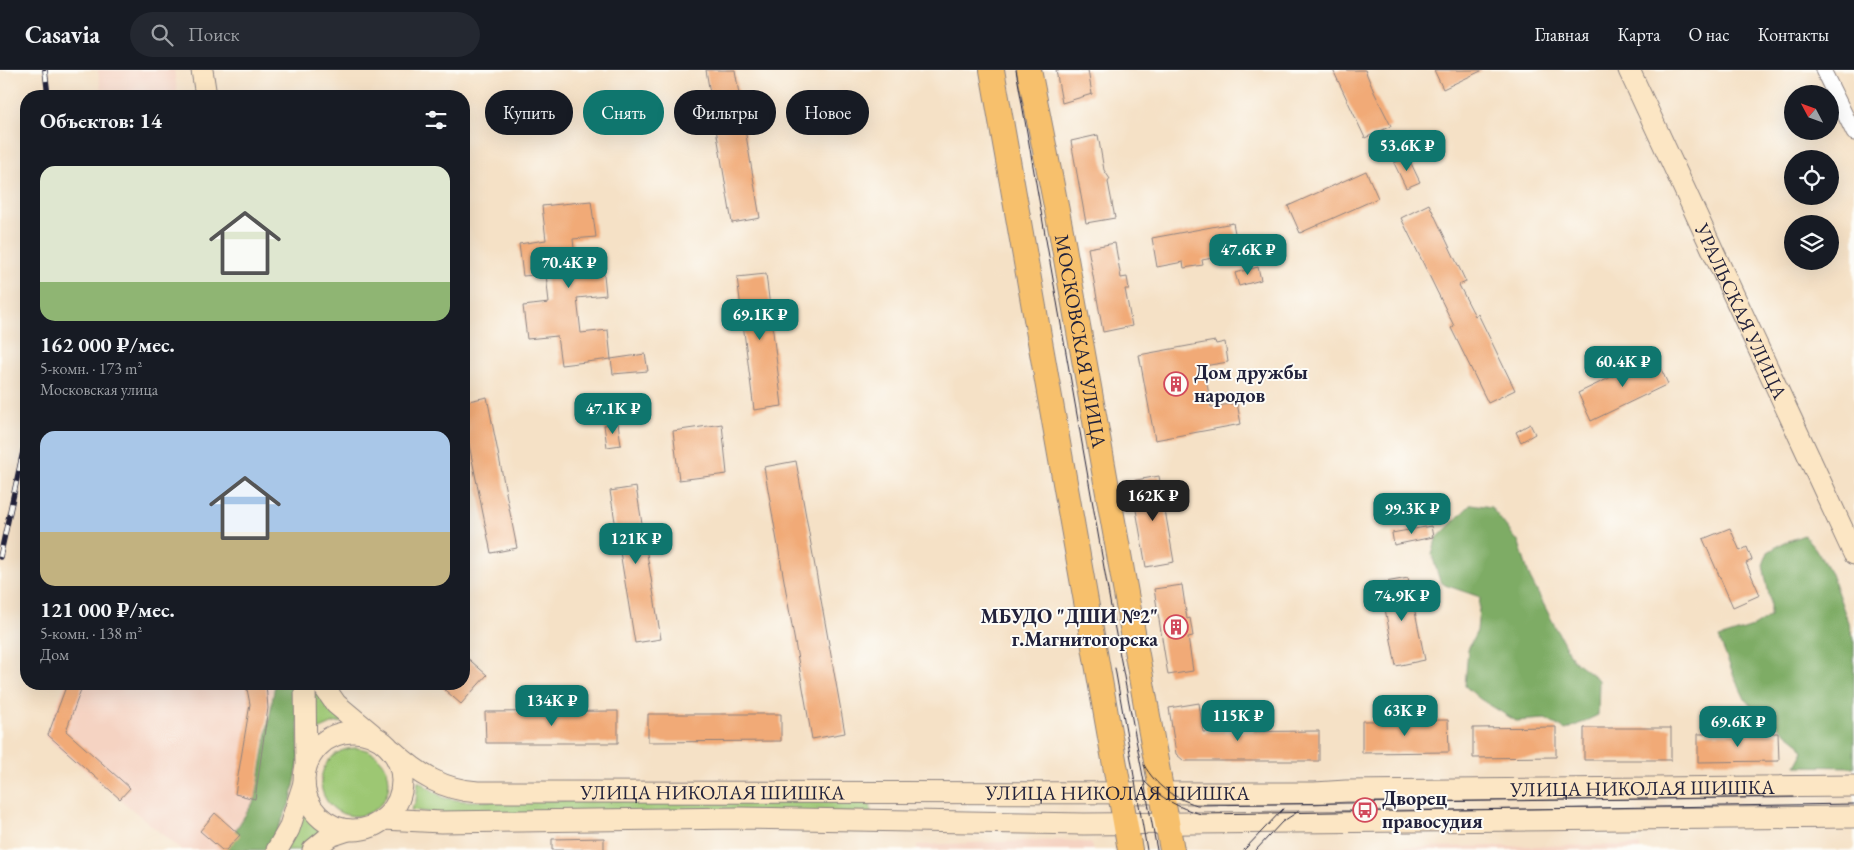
<!DOCTYPE html>
<html lang="ru">
<head>
<meta charset="utf-8">
<style>
  :root { --surface:#171b24; --page:#242831; --text:#f1f3f6; --muted:#9ea1a6; --line:#363941; --accent:#0f766e }
  body { margin:0; font-family:"EB Garamond",serif; background:var(--page); color:var(--text); height:100vh; display:flex; flex-direction:column; font-size:19px; white-space:nowrap }
  * { box-sizing:border-box; margin:0 }
  p { font-size:16px; color:var(--muted) }
  .icon { flex:none; width:28px; height:28px; fill:none; stroke:currentColor; stroke-width:2; stroke-linecap:round; stroke-linejoin:round }
  .map { position:relative; flex:1; overflow:hidden }
  .sheet { position:absolute; left:20px; top:20px; width:450px; height:600px; display:flex; flex-direction:column; background:var(--surface); border-radius:20px; box-shadow:0 5px 20px #0002 }
  .sheet>* { flex:none }
  .hud { position:absolute; left:485px; top:20px; width:475px; height:45px; display:flex; gap:10px }
  .needle { width:32px; rotate:311deg }
  .controls { position:absolute; left:1784px; top:15px; display:grid; gap:10px }
  .controls a { display:grid; place-items:center; width:55px; height:55px; border-radius:50%; background:var(--surface); box-shadow:0 5px 20px #0002; font-size:25px }
  .price { position:absolute; translate:-50% -42px; padding:0 11px; border-radius:10px; background:var(--accent); color:#fff; font-size:16px; line-height:32px; filter:drop-shadow(0 1px 2px #0008) }
  .price::after { content:''; position:absolute; left:50%; top:30px; width:15px; height:11px; margin-left:-8px; background:inherit; clip-path:polygon(0 0,100% 0,50% 100%) }
  .price.active { background:#222; color:#fff }
  ul { padding:0; list-style:none }
  li { display:grid; align-content:center; gap:10px; height:265px; padding:0 20px }
  li span { display:grid; place-items:center; height:155px; border-radius:15px; color:#555 }
  li>.icon { margin-inline-start:auto }
  span .icon { width:90px; height:90px; fill:#fffc; stroke-width:1 }
  li b { font-size:21px }
  h2 { display:flex; justify-content:space-between; align-items:center; height:60px; padding:0 20px; font-size:21px }
  .pill { padding:0 18px; border-radius:22px; background:var(--surface); box-shadow:0 5px 20px #0002; font-size:18px; line-height:45px }
  .pill.active { background:var(--accent); color:#fff }
  header { display:flex; align-items:center; gap:30px; box-sizing:border-box; height:70px; padding:0 25px; background:var(--surface); border-bottom:1px solid var(--line) }
  header strong { font-size:24px }
  nav { display:flex; gap:28px; margin-inline-start:auto; font-size:18px }
  .search { width:350px; height:45px; background:var(--page); display:flex; align-items:center; gap:12px; box-sizing:border-box; padding:0 18px; border-radius:28px; color:var(--muted); font-size:19px }
  .map>svg:first-child { display:block }
</style>
</head>
<body>
<header>
<strong>Casavia</strong>
<div class="search"><svg class="icon" aria-label="search" viewBox="0 0 24 24"><circle cx="10" cy="10" r="6"/><path d="M15 15l6 6"/></svg>Поиск</div>
<nav><a>Главная</a><a>Карта</a><a>О нас</a><a>Контакты</a></nav>
</header>
<div class="map">
<svg width="1854" height="780" viewBox="0 0 1854 780">
  <rect width="100%" height="100%" fill="#fdfcf7"/>
  <filter id="ink" filterUnits="userSpaceOnUse"><feTurbulence type="fractalNoise" baseFrequency=".02" numOctaves="2"/><feDisplacementMap in="SourceGraphic" scale="10" xChannelSelector="R" yChannelSelector="G"/><feConvolveMatrix kernelMatrix="1 2 1 2 8 2 1 2 1" color-interpolation-filters="sRGB"/></filter>
  <filter id="wash" filterUnits="userSpaceOnUse"><feTurbulence type="fractalNoise" baseFrequency=".0096" numOctaves="4" result="noise"/><feDisplacementMap in="SourceGraphic" scale="20" xChannelSelector="R" yChannelSelector="G"/><feGaussianBlur stdDeviation="1.12" result="paint"/><feColorMatrix in="noise" values="0 0 0 0 0 0 0 0 0 0 0 0 0 0 0 0 0 1.4 0 .05"/><feComposite in="paint" operator="in"/></filter>
  <g filter="url(#wash)">
    <rect width="100%" height="100%" fill="#f5e1c6"/>
    <path fill="#f5d3c2" d="M98,0H174L178,26H102Z
      M65,614H273L253,731L240,765L226,780H181L45,667Z
      M1063,770L1090,773L1093,780H917V775Z
      M1640,775V780H1269L1271,778Z"/>
    <path fill="#9dc773" stroke="#607457" d="M314,622L319,624L344,652L334,653L316,661Z
      M321 712a34 34 0 1 1 68 0a34 34 0 1 1-68 0Z
      M418,711L444,728L464,731L870,728L871,743L473,748L411,740L416,731Z
      M305,737L314,749L326,759L306,780H283Z"/>
    <path fill="#7eac65" stroke="#506750" d="M1471,434L1491,437L1519,473L1530,508L1572,589L1599,610L1598,645L1566,660L1545,649L1516,651L1480,629L1465,616L1468,579L1477,561L1480,527L1445,515L1440,511L1432,485L1436,469Z
      M1804,465L1815,478L1831,504L1854,569V697L1796,696L1804,681L1798,672L1746,631L1734,606L1719,568L1753,557L1770,546V530L1763,495L1768,482L1783,473Z
      M275,614H297L299,691L291,731L268,780H223L256,728Z"/>
    <g id="blocks">
      <path fill="#f1aa77" d="M706,0H735L760,148L732,153Z
        M1056,0H1088L1092,24L1062,33Z
        M1333,0H1365L1374,22L1391,56L1365,68Z
        M1434,0H1483L1443,19Z
        M1098,65L1104,100L1110,109L1108,112L1115,148L1086,153L1071,71Z
        M1408,87L1420,112L1406,118L1394,93Z
        M1366,101L1378,128L1300,163L1288,136Z
        M591,131L596,167L573,169L576,197L603,194L606,225L577,228L581,263L608,260L611,289L645,284L648,301L613,304L611,289L561,295L557,266L527,269L523,236L549,233L546,204L523,206L519,174L546,170L542,136Z
        M1429,134L1466,212L1459,215L1475,246L1478,244L1515,320L1488,333L1451,258L1454,256L1401,148Z
        M1233,153L1239,183L1202,190L1203,195L1184,198L1183,192L1157,197L1152,168Z
        M1115,173L1121,208L1127,207L1129,219H1125L1132,256L1103,262L1088,178Z
        M1258,197L1261,210L1239,216L1235,203Z
        M766,204L782,336L754,340L737,207Z
        M1215,271L1216,274L1225,272L1228,292L1204,296L1211,337L1237,333L1241,354L1155,370L1139,285Z
        M1655,286L1668,314L1591,351L1578,323Z
        M487,327L517,478L491,483L464,350V332Z
        M618,353L621,375L607,377L604,355Z
        M722,354L727,404L679,410L673,361Z
        M1530,354L1535,364L1521,372L1516,362Z
        M796,391L845,663L812,669L764,397Z
        M1159,406L1174,492L1146,497L1131,411Z
        M636,417L661,569L635,573L610,421Z
        M1431,456L1433,467L1394,475L1392,463Z
        M1730,458L1740,481L1747,477L1752,490L1746,493L1760,525L1733,537L1703,469Z
        M1408,508L1425,590L1396,596L1380,513Z
        M1182,515L1187,549L1190,548L1193,566L1188,567L1193,601L1168,605L1154,519Z
        M464,585L487,605L461,634L438,614H464Z
        M67,614H83L66,661L130,718L120,729L48,665Z
        M246,614H266L268,638L255,729L235,724L250,634Z
        M1199,633L1203,662L1319,661V691H1184L1176,684L1169,638Z
        M618,641V673H486L485,642Z
        M648,644H781V671L648,672Z
        M1448,650L1449,682L1362,683V651Z
        M1556,657V687L1473,688V658Z
        M1584,658H1671V690H1584Z
        M1778,663L1779,691L1698,692V664Z
        M215,743L240,765L226,780H222L200,761Z
        M604,768V780H552V769Z"/>
    </g>
  </g>
  <g filter="url(#ink)">
    <use href="#blocks" fill-opacity="0" stroke="#8c8280" stroke-width="1"/>
    <g fill="none" stroke-linecap="round" stroke-linejoin="round">
      <g stroke="#8c8280" stroke-width="17">
        <path id="street" d="M1823,0L1854,63"/>
      </g>
      <g stroke="#8c8280" stroke-width="23">
        <g id="secondary">
          <path d="M202,0L206,26"/>
          <path id="s1" d="M1629,0L1854,484"/>
          <path d="M305,614L306,696"/>
          <path d="M322,614L336,634L372,664"/>
          <circle cx="353" cy="711" r="49"/>
          <path id="s2" d="M393,681C418,704 443,720 478,722L1315,723L1346,721L1854,716"/>
          <path d="M384,749L441,752L739,748L1084,754L1854,747"/>
          <path d="M277,780L289,759L304,713"/>
          <path d="M313,780L330,766L348,760"/>
        </g>
      </g>
      <g stroke="#8c8280" stroke-width="26">
        <g id="primary">
          <path d="M992,0L1130,780"/>
          <path id="s3" d="M1029,0L1061,161L1172,780"/>
        </g>
      </g>
      <use href="#street" stroke="#fff" stroke-width="15"/>
      <use href="#secondary" stroke="#fce6c4" stroke-width="21"/>
      <use href="#primary" stroke="#f7c06c" stroke-width="24"/>
      <path stroke="#22223b" stroke-width="1" d="M1016,0L1114,554L1157,780
        M1115,598L1147,780
        M1144,695C1157,717 1172,727 1197,735L1793,727
        M1145,712C1161,728 1178,738 1201,744L1854,734
        M1244,780L1283,739
        M1256,780L1282,752L1299,741"/>
      <g stroke="#22223b" stroke-width="5.5">
        <path id="rail" d="M45,0L48,26
          M0,487L26,368"/>
      </g>
      <use href="#rail" stroke="#fdfcf7" stroke-width="4" stroke-dasharray="11" stroke-linecap="butt"/>
    </g>
  </g>
  <defs>
    <g id="building-ring" transform="scale(1.25)"><circle r="9.5" fill="#fdfcf7" stroke="#d1495b" stroke-width="1.5"/><path d="M-4-6H4V6H1V3H-1V6H-4ZM-2.5-4.3h1.7v1.8h-1.7ZM.8-4.3h1.7v1.8H.8ZM-2.5-1h1.7V.8h-1.7ZM.8-1h1.7V.8H.8Z" fill="#d1495b"/></g>
    <g id="bus-ring" transform="scale(1.25)"><circle r="9.5" fill="#fdfcf7" stroke="#d1495b" stroke-width="1.5"/><path d="M-5-6H5V4H4V6H2V4H-2V6H-4V4H-5ZM-3.5-4V0h7V-4ZM-3.5 1.2v1.5H-2V1.2ZM2 1.2v1.5H3.5V1.2Z" fill="#d1495b"/></g>
  </defs>
  <g fill-rule="evenodd">
    <use href="#building-ring" x="1176" y="314"/>
    <use href="#building-ring" x="1176" y="557"/>
    <use href="#bus-ring" x="1365" y="740"/>
  </g>
  <g text-anchor="middle" dominant-baseline="central" stroke-width="4" stroke-linejoin="round" paint-order="stroke">
    <g font-size="20" fill="#22223b" stroke="#fdfcf7">
      <text stroke="none"><textPath href="#s1" startOffset="266">УРАЛЬСКАЯ УЛИЦА</textPath></text>
      <text stroke="none"><textPath href="#s3" startOffset="276">МОСКОВСКАЯ УЛИЦА</textPath></text>
      <text stroke="none"><textPath href="#s2" startOffset="1261">УЛИЦА НИКОЛАЯ ШИШКА</textPath></text>
      <text stroke="none"><textPath href="#s2" startOffset="331">УЛИЦА НИКОЛАЯ ШИШКА</textPath></text>
      <text stroke="none"><textPath href="#s2" startOffset="736">УЛИЦА НИКОЛАЯ ШИШКА</textPath></text>
    </g>
    <g font-size="20" font-weight="bold" fill="#22223b" stroke="#fdfcf7" text-anchor="start">
      <text x="1194" y="302">Дом дружбы<tspan x="1194" dy="23">народов</tspan></text>
      <text x="1158" y="546" text-anchor="end">МБУДО "ДШИ №2"<tspan x="1158" dy="23">г.Магнитогорска</tspan></text>
      <text x="1382" y="728">Дворец<tspan x="1382" dy="23">правосудия</tspan></text>
    </g>
  </g>
</svg>
<div class="controls">
<a><svg class="needle" viewBox="-14 -14 28 28"><path d="M0-13l5 13h-10z" fill="#e53935"/><path d="M0 13l5-13h-10z" fill="#9ea1a6"/></svg></a>
<a><svg class="icon" aria-label="locate" viewBox="0 0 24 24"><circle cx="12" cy="12" r="6"/><path d="M12 2v4M12 18v4M2 12h4M18 12h4"/></svg></a>
<a><svg class="icon" aria-label="layers" viewBox="0 0 24 24"><path d="M12 4l9 5-9 5-9-5zM3 14l9 5 9-5"/></svg></a>
</div>
<b class="price" style="left:1407px;top:102px">53.6K ₽</b>
<b class="price" style="left:1248px;top:206px">47.6K ₽</b>
<b class="price" style="left:569px;top:219px">70.4K ₽</b>
<b class="price" style="left:760px;top:271px">69.1K ₽</b>
<b class="price" style="left:1623px;top:318px">60.4K ₽</b>
<b class="price" style="left:613px;top:365px">47.1K ₽</b>
<b class="price active" style="left:1153px;top:452px">162K ₽</b>
<b class="price" style="left:1412px;top:465px">99.3K ₽</b>
<b class="price" style="left:636px;top:495px">121K ₽</b>
<b class="price" style="left:1402px;top:552px">74.9K ₽</b>
<b class="price" style="left:552px;top:657px">134K ₽</b>
<b class="price" style="left:1405px;top:667px">63K ₽</b>
<b class="price" style="left:1238px;top:672px">115K ₽</b>
<b class="price" style="left:1738px;top:678px">69.6K ₽</b>
<div class="hud">
<a class="pill">Купить</a>
<a class="pill active">Снять</a>
<a class="pill">Фильтры</a>
<a class="pill">Новое</a>
</div>
<section class="sheet">
<h2>Объектов: 14<svg class="icon" aria-label="filters" viewBox="0 0 24 24"><path d="M4 7h16M4 17h16"/><circle cx="9" cy="7" r="2"/><circle cx="15" cy="17" r="2"/></svg></h2>
<ul>
<li><span style="background:linear-gradient(#dfe7d0 75%,#8fb573 0)"><svg class="icon" aria-label="home" viewBox="0 0 24 24"><path d="M3 11l9-7 9 7M6 9v11h12V9"/></svg></span><div><b>162 000 ₽/мес.</b><p>5-комн. · 173 m²</p><p>Московская улица</p></div></li>
<li><span style="background:linear-gradient(#a9c7e8 65%,#c2b280 0)"><svg class="icon" aria-label="home" viewBox="0 0 24 24"><path d="M3 11l9-7 9 7M6 9v11h12V9"/></svg></span><div><b>121 000 ₽/мес.</b><p>5-комн. · 138 m²</p><p>Дом</p></div></li>
</ul>
</section>
</div>
</body>
</html>
